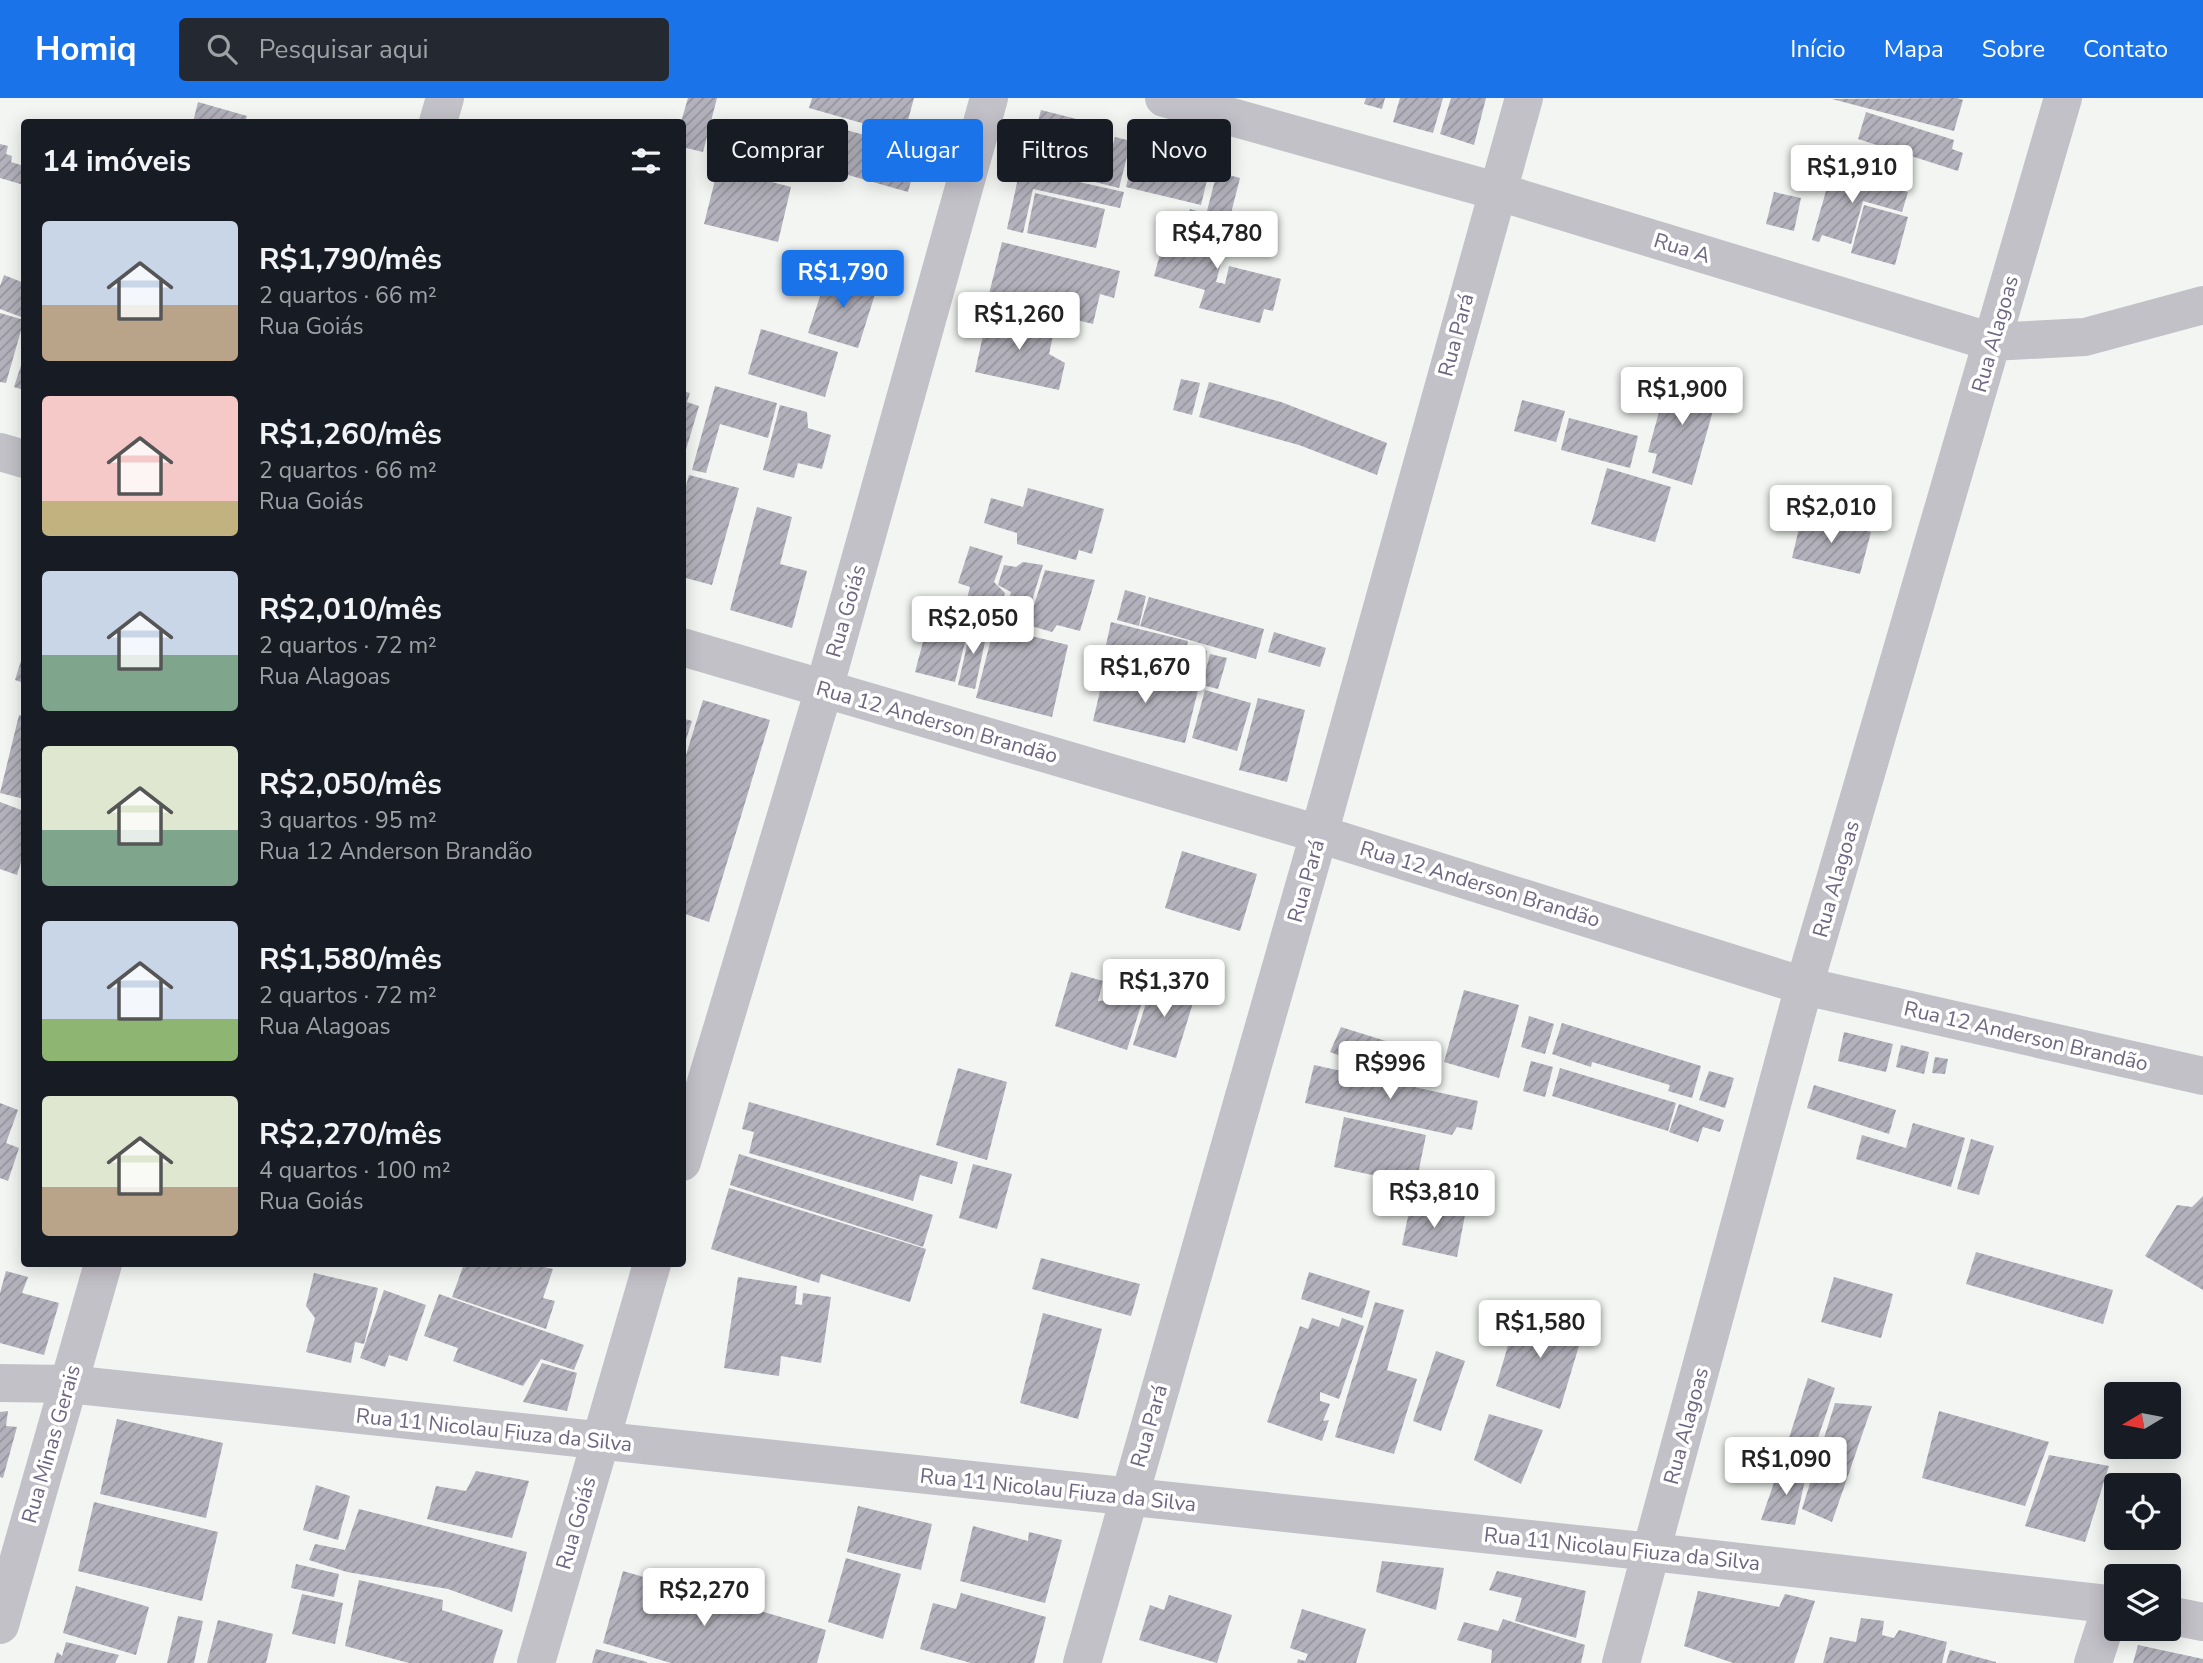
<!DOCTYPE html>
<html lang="pt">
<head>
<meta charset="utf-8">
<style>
  :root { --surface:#171b24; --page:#242831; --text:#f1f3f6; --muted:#9ea1a6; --accent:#1a73e8 }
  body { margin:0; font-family:"Nunito Sans",sans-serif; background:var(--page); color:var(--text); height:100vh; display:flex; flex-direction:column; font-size:26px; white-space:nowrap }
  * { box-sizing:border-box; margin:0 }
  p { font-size:23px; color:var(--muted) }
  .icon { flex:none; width:38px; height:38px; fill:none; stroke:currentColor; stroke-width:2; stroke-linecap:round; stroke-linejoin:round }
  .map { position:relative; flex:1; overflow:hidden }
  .side { position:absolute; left:21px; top:21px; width:665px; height:1148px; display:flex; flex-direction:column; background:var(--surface); border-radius:7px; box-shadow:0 4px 18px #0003 }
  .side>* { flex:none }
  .top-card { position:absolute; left:707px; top:21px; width:665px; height:63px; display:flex; gap:14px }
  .needle { width:46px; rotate:260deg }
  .fabs { position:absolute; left:2104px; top:1284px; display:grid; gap:14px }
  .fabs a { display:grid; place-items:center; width:77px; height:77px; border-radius:7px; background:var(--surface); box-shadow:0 4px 18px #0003; font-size:35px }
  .price { position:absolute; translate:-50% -60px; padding:0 16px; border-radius:7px; background:#fff; color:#222; font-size:23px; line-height:46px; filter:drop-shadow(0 2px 4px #0008) }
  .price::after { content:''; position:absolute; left:50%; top:42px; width:21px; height:16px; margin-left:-10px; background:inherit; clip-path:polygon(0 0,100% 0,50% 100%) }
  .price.current { background:var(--accent); color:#fff }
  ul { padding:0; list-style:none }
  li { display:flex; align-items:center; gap:21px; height:175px; padding:0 21px }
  li span { display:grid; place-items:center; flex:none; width:196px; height:140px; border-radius:7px; color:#555 }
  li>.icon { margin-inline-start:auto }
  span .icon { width:84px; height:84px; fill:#fffc; stroke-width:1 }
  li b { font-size:30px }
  h2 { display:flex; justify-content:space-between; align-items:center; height:84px; padding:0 21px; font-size:30px }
  .tag { padding:0 24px; border-radius:7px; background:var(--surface); box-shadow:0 4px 18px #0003; font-size:24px; line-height:63px }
  .tag.current { background:var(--accent); color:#fff }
  header { display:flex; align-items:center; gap:42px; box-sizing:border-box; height:98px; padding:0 35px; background:var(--accent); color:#fff }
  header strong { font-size:33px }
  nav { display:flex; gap:38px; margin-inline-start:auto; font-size:24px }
  .search { width:490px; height:63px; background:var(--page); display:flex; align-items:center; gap:18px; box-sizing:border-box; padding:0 24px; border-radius:7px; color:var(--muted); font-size:26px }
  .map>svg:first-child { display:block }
</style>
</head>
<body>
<header>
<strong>Homiq</strong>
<div class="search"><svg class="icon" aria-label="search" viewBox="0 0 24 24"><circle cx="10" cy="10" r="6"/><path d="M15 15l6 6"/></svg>Pesquisar aqui</div>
<nav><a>Início</a><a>Mapa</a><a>Sobre</a><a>Contato</a></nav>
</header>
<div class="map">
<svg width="2203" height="1565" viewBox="0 0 2203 1565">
  <defs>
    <pattern id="building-hatch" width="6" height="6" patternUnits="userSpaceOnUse" patternTransform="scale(1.75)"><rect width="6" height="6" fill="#b3b1bb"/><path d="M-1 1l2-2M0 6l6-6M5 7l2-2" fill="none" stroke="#96949d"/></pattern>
  </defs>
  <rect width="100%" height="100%" fill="#f2f5f2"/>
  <path fill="url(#building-hatch)" d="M688,0H717L703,54L682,49L681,24Z
    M812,0H914L904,37L809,10Z
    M1366,0H1385L1382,11L1364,6Z
    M1400,0H1443L1433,35L1393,24Z
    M1451,0H1486L1474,47L1440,36Z
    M1957,0L1963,2L1954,33L1832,1Z
    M198,4L247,18L245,24H193Z
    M1041,12L1112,30L1103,65L1085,60L1081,77L1027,64Z
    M1866,14L1954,42L1952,51L1963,55L1958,73L1858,41Z
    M817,24L919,52L908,94L806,65Z
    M1115,39L1131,43L1119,90L1091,83L1096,67L1107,70Z
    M1136,45L1211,65L1201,107L1126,89Z
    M0,46L8,48L6,56L12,58L11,64L24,68V87L0,80Z
    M718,70L791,89L778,144L704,126Z
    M1020,71L1124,94L1120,110L1033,91L1023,135L1007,131Z
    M1832,72L1908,94L1902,114L1863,103L1851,146L1822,137L1819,144L1812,142Z
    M1217,74L1240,80L1230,119L1207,113Z
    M1774,94L1801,100L1794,133L1766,126Z
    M1035,95L1105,111L1096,150L1027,135Z
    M1864,107L1908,119L1895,167L1851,155Z
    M1190,111L1232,123L1216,184L1225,186L1229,168L1281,181L1273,213L1264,211L1260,225L1199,210L1205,192L1154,178L1161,153H1179Z
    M1002,144L1120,173L1114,200L1100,196L1093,226L988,200Z
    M828,174L877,190L858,250L808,235Z
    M4,177L24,185V220L0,211V188Z
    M988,214L1055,229L1049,256L1065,265L1059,292L975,274Z
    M0,215L24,222L6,285L0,284Z
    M761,231L838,254L825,299L748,276Z
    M24,258V292L14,289Z
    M1670,274L1720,288L1692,387L1652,375L1657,356L1648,354Z
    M1181,281L1200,285L1192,317L1173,312Z
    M1209,284L1281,304L1387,345L1377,377L1299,347L1199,319Z
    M715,288L777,305L768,340L720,326L706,375L692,372Z
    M682,293L690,295L687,304L699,308L683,362Z
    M1522,302L1565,313L1556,344L1514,333Z
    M780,307L807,314L808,330L831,337L822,371L798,365L794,380L763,372Z
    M1569,320L1638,338L1630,370L1561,352Z
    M1607,370L1671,389L1655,444L1591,426Z
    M689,377L739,390L712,487L682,479V401Z
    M1028,390L1104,411L1092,456L1079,452L1076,462L1017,446V435L984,425L991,400L1023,409Z
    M757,409L792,419L780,466L807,473L792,530L730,512Z
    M1802,417L1871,434L1860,476L1792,460Z
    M970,448L1003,458L994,484L1005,495L996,522L964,512L970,489L958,485Z
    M1023,464L1043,467L1025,525L1004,521L1011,494L998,487L1004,467L1016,469Z
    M1045,472L1095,482L1080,533L1057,527L1052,534L1028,527Z
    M1125,492L1146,498L1139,528L1117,522Z
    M1149,499L1264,531L1256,561L1140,528Z
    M931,514L970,524L955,584L915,574Z
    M1111,524L1139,531L1138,536L1139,531L1188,543L1179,580L1103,561Z
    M972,525L988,529L975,591L958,587Z
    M994,529L1068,547L1052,619L976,600Z
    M1274,534L1326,550L1320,569L1268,554Z
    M1190,548L1207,553L1198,586L1182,582Z
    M24,553V585L15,582Z
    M1210,556L1227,560L1218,591L1202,587Z
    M1106,567L1166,581L1164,590L1178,594L1179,587L1198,592L1185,645L1093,623Z
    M1205,592L1251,605L1237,653L1192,640Z
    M1258,600L1305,612L1287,684L1239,672Z
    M703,602L770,622L709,824L682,815V670Z
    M19,617L24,618V701L0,695Z
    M682,620L692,623L683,651H682Z
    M0,704L24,713V754L17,777L0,771Z
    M1182,753L1257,776L1240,833L1165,810Z
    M1071,874L1103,883L1098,903L1110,902L1112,894L1142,904L1127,952L1055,928Z
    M1153,882L1196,895L1176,960L1133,947Z
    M1464,892L1519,907L1499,980L1444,964Z
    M1529,918L1554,926L1545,956L1521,949Z
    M1562,925L1701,968L1692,1000L1668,993L1670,987L1592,964L1591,969L1552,956Z
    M1341,929L1440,960L1431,988L1351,971V962L1330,954Z
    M1844,934L1893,946L1886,974L1838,963Z
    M1901,947L1929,954L1924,976L1896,969Z
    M1935,959L1948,961L1945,976L1932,975Z
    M1531,963L1553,969L1545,999L1523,993Z
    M1314,967L1478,1003L1472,1032L1457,1029L1452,1037L1305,1005Z
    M958,970L1007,984L987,1062L936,1047Z
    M1560,970L1676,1005L1668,1033L1552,998Z
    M1709,973L1734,980L1725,1010L1699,1002Z
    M1814,987L1896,1012L1889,1036L1807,1010Z
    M749,1004L958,1064L952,1086L920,1077L913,1103L749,1055L754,1034L742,1031Z
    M0,1005L18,1012L6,1045L19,1050L8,1083L0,1080Z
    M1679,1006L1724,1022L1720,1034L1703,1029L1698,1044L1669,1034Z
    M1344,1019L1426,1037L1416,1086L1334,1069Z
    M1913,1025L1965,1040L1951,1089L1856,1061L1862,1037L1906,1050Z
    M1971,1041L1994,1048L1979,1097L1957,1091Z
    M739,1056L933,1117L923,1149L730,1087Z
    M973,1066L1012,1076L997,1131L959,1120Z
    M729,1090L926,1151L910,1204L821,1176L819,1185L711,1151Z
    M2203,1098V1192L2145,1158L2177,1107L2192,1109Z
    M1411,1104L1465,1117L1457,1159L1402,1147Z
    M1976,1154L2113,1192L2103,1226L1966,1186Z
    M1041,1160L1140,1186L1131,1218L1032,1191Z
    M464,1166H531L553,1171L543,1200L555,1203L546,1231L452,1199Z
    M6,1173L28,1179L22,1195L59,1205L44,1257L0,1245V1195Z
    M1309,1174L1370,1193L1362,1220L1301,1201Z
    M314,1175L378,1190L364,1246L355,1244L351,1265L306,1254L315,1220L306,1208Z
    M738,1179L797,1188L795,1206L802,1207L803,1195L831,1199L821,1265L781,1258L779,1278L724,1270Z
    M1834,1179L1893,1196L1881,1240L1821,1224Z
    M384,1192L426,1207L407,1263L389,1257L385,1269L360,1260Z
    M439,1196L584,1247L574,1272L541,1261L523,1288L453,1263L458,1250L424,1238Z
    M1375,1204L1404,1212L1387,1272L1417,1281L1394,1356L1335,1339Z
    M1043,1215L1102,1231L1078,1321L1020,1305Z
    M1517,1217L1584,1231L1560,1311L1496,1288Z
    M1312,1220L1339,1229L1342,1220L1364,1228L1339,1301L1320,1294V1303L1330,1306L1323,1323L1329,1322L1322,1343L1267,1324L1300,1228L1308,1231Z
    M1436,1253L1465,1263L1441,1333L1413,1323Z
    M542,1265L577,1275L567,1313L523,1304Z
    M1808,1280L1835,1290L1809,1366L1783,1359Z
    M1835,1305L1872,1308L1832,1424L1802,1411Z
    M8,1313L6,1328L17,1329L3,1380L0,1379V1314Z
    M1939,1313L2049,1344L2025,1408L1922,1380Z
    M1489,1316L1543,1332L1521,1386L1474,1362Z
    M117,1321L223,1345L206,1420L100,1396Z
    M2049,1357L2109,1368L2085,1444L2025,1428Z
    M1788,1366L1807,1373L1795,1427L1761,1422L1775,1382L1783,1381Z
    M476,1373L529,1383L512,1440L427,1421L436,1388L466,1393Z
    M316,1387L350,1398L338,1442L303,1432Z
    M94,1404L218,1434L202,1503L78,1473Z
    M858,1408L932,1426L921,1472L847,1454Z
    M359,1411L527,1454L512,1514L448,1491L347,1474L309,1462L315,1446L345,1452Z
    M973,1428L1028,1443L1029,1434L1062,1442L1045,1505L960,1483Z
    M846,1460L901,1476L883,1541L828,1524Z
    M1382,1463L1444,1470L1436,1512L1376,1494Z
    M296,1466L339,1476L334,1499L291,1490Z
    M623,1473L826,1532L817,1565H671L603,1545Z
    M1497,1473L1586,1493L1576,1540L1515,1523L1522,1500L1489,1492Z
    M359,1482L443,1502L442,1512L503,1532L493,1565H409L345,1548Z
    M76,1488L149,1509L136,1557L63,1535Z
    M1698,1493L1779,1509L1785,1496L1815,1503L1794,1565H1733L1684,1548Z
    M961,1495L1046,1519L1034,1565H971L920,1551L933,1505L956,1511Z
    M302,1496L343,1505L335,1546L292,1536Z
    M1169,1497L1232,1517L1217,1565L1139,1542L1150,1507L1164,1512Z
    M1302,1511L1366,1531L1356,1565H1297L1298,1561L1305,1563L1308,1556L1290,1550Z
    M178,1518L203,1523L194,1565H167Z
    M1861,1520L1884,1523L1882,1537L1894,1540L1899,1532L1947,1544L1942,1565H1823L1830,1539L1856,1544Z
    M1503,1521L1585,1547L1581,1565H1491L1492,1552L1457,1542L1464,1524L1498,1533Z
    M218,1522L273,1536L266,1565H207Z
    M66,1544L119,1557L115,1565H54L57,1554L62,1558Z
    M2138,1547L2203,1561V1565H2133Z
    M596,1551L647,1564V1565H592Z
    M1950,1552L1996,1564V1565H1946Z"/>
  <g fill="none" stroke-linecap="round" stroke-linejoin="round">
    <path stroke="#c3c1c8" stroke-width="38" d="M1164,0L1496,93L1992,244L2085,239L2203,207
      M438,24L445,0
      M0,354L24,361
      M682,549L1319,736L1804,888L2203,978
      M682,1064L824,591L989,0
      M0,1285L68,1286L1652,1454L2116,1507
      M2168,1517L2203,1524
      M0,1527L103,1166
      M536,1565L652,1166
      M1082,1565L1319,736L1524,0
      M1621,1565L1804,888L2063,0
      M2093,1565L2112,1506"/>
  </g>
  <g text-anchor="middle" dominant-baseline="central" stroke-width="7" stroke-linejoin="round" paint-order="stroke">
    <g font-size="21" fill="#6f6681" stroke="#fff">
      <text transform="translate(1682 150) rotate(17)">Rua A</text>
      <text transform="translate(1995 236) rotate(-74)">Rua Alagoas</text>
      <text transform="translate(1456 237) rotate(-75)">Rua Pará</text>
      <text transform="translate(846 513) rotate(-74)">Rua Goiás</text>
      <text transform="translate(937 624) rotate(16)">Rua 12 Anderson Brandão</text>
      <text transform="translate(1836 781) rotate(-74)">Rua Alagoas</text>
      <text transform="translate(1306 783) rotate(-74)">Rua Pará</text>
      <text transform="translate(1480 786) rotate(17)">Rua 12 Anderson Brandão</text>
      <text transform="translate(2026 938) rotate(13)">Rua 12 Anderson Brandão</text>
      <text transform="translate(1149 1328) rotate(-74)">Rua Pará</text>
      <text transform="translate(1686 1328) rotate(-75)">Rua Alagoas</text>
      <text transform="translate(494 1332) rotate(6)">Rua 11 Nicolau Fiuza da Silva</text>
      <text transform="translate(51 1346) rotate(-74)">Rua Minas Gerais</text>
      <text transform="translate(1058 1392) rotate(6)">Rua 11 Nicolau Fiuza da Silva</text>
      <text transform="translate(576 1425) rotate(-74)">Rua Goiás</text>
      <text transform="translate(1622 1451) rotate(6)">Rua 11 Nicolau Fiuza da Silva</text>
    </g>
  </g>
</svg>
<div class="fabs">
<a><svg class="needle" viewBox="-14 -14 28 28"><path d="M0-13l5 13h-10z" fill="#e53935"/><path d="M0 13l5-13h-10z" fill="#9ea1a6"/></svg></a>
<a><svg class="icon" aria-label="locate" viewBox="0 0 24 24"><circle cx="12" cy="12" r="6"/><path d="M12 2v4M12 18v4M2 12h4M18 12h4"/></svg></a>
<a><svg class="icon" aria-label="layers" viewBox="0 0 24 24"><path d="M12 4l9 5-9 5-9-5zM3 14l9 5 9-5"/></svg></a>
</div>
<b class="price" style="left:1852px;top:107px">R$1,910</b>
<b class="price" style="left:1217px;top:173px">R$4,780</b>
<b class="price current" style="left:843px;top:212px">R$1,790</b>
<b class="price" style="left:1019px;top:254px">R$1,260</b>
<b class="price" style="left:1682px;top:329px">R$1,900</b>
<b class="price" style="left:1831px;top:447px">R$2,010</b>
<b class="price" style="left:973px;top:558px">R$2,050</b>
<b class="price" style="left:1145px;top:607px">R$1,670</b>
<b class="price" style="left:1164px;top:921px">R$1,370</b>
<b class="price" style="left:1390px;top:1003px">R$996</b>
<b class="price" style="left:1434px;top:1132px">R$3,810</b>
<b class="price" style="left:1540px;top:1262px">R$1,580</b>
<b class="price" style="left:1786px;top:1399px">R$1,090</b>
<b class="price" style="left:704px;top:1530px">R$2,270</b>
<div class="top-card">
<a class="tag">Comprar</a>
<a class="tag current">Alugar</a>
<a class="tag">Filtros</a>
<a class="tag">Novo</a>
</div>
<section class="side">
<h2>14 imóveis<svg class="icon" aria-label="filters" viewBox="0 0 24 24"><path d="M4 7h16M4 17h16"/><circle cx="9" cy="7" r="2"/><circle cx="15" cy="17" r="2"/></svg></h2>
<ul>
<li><span style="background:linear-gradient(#c9d6e8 60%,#b9a48a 0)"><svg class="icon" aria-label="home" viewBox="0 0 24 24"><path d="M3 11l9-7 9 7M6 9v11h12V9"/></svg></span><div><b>R$1,790/mês</b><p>2 quartos · 66 m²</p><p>Rua Goiás</p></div></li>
<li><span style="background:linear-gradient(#f6c9c9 75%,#c2b280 0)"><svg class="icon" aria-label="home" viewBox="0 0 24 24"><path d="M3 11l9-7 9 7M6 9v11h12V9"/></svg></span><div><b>R$1,260/mês</b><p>2 quartos · 66 m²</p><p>Rua Goiás</p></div></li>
<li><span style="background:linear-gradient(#c9d6e8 60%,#7fa58c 0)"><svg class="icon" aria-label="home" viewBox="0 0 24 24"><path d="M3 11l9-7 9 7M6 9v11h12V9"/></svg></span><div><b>R$2,010/mês</b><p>2 quartos · 72 m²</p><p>Rua Alagoas</p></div></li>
<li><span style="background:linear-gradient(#dfe7d0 60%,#7fa58c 0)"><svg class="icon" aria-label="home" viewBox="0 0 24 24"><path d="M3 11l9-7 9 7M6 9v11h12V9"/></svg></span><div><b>R$2,050/mês</b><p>3 quartos · 95 m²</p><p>Rua 12 Anderson Brandão</p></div></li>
<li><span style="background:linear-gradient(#c9d6e8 70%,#8fb573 0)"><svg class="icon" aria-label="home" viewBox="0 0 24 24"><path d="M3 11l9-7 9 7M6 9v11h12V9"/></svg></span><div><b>R$1,580/mês</b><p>2 quartos · 72 m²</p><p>Rua Alagoas</p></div></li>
<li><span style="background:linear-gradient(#dfe7d0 65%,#b9a48a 0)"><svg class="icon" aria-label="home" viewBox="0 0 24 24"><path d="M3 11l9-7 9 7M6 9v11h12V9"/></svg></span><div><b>R$2,270/mês</b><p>4 quartos · 100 m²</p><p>Rua Goiás</p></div></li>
</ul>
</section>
</div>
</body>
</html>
